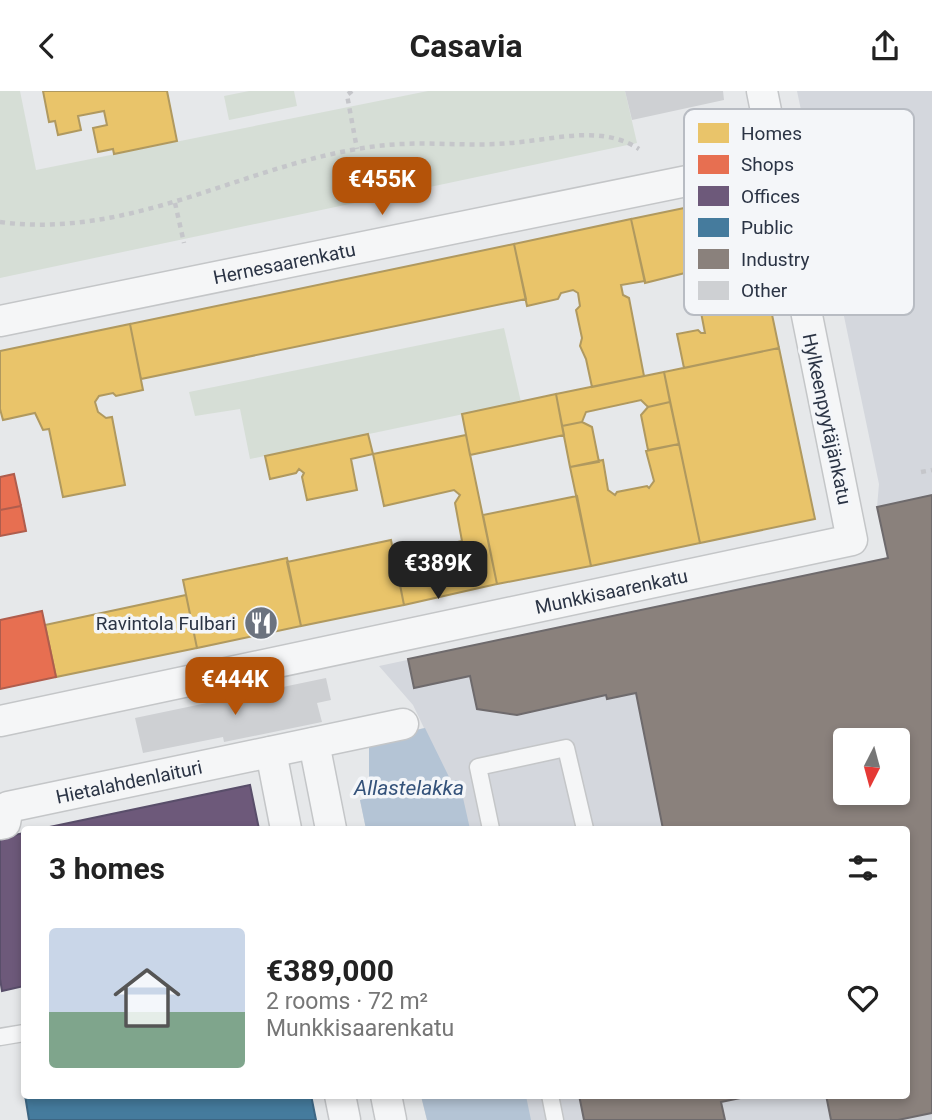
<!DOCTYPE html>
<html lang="en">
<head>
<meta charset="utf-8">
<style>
  :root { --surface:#fff; --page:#f6f6f6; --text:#222; --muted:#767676; --line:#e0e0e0; --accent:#b45309 }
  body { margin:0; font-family:Roboto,sans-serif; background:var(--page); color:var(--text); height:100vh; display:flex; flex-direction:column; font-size:26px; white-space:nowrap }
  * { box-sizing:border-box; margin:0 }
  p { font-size:23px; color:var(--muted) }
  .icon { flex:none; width:38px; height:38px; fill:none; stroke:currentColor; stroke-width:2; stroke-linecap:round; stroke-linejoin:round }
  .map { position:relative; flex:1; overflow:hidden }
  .panel { position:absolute; left:21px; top:735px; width:889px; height:273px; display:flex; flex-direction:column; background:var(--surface); border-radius:7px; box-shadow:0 4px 10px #0003 }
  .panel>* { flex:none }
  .needle { width:46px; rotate:186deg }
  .controls { position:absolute; left:833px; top:637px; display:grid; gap:14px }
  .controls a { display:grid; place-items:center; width:77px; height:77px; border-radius:7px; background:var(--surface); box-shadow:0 4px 10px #0003; font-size:35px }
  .price { position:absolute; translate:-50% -60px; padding:0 16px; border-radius:14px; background:var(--accent); color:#fff; font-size:23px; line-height:46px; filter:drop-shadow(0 2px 4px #0008) }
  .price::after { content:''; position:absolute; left:50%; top:42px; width:21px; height:16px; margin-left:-10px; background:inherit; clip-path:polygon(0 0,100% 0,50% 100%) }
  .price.current { background:#222; color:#fff }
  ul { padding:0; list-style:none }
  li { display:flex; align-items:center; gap:21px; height:175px; padding:0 28px }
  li+li { border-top:2px solid var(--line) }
  li span { display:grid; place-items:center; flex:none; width:196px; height:140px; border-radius:7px; color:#555 }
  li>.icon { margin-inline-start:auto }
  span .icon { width:84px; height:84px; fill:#fffc; stroke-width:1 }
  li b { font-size:30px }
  h2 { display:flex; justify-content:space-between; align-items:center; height:84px; padding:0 28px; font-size:30px }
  header { display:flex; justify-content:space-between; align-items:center; height:91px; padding:0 28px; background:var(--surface); font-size:32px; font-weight:700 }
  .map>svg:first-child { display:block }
</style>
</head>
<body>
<header><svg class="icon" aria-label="back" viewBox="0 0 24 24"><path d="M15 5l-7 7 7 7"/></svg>Casavia<svg class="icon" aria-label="share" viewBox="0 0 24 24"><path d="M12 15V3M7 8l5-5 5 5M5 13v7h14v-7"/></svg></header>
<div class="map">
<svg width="932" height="1029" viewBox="0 0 932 1029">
  <rect width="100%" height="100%" fill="#e6e8ea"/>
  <path fill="#d4d7dd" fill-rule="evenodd" d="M797,0H932V1029H427L421,1005L906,1004V738H366L360,709L369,707V650L424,637L413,614L379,575L888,467L877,416L879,393ZM845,649H898V702H845Z"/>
  <path fill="#d6ded6" d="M0,0H20L36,79L428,0H625L637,52L0,187Z
    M249,0H294L297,15L229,29L224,5Z
    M504,237L521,311L250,368L240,318L195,325L189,301Z"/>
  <path fill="#b4c4d5" d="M425,637L451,690L459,689L470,738H366L360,709L369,707V650Z
    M421,1005H526L531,1029H427Z"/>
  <path fill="#e9c46a" stroke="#b0995f" stroke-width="2" d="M43,0H167L177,50L114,63L113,58L98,61L93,37L107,34L104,20L78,25L81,39L58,44L55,30L49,31Z
    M747,104L779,257L684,277L677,243L698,239L701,242H705L693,180L645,192L631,128Z
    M631,128L645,190L621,194L623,204L629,207L644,285L592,296L586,268L580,255L582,247L576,219L580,215L578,202L573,199L561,202L558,208L527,215L514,153Z
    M514,153L526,208L141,288L130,233Z
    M130,233L143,299L116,305L113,302L99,305L95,311L98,321L106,327L112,326L125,394L63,406L49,338L43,339L35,322L3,329L0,318V260Z
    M779,257L815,428L700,452L664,281Z
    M664,281L670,311L648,316L641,309L586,321L582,331L562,335L556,303Z
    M556,303L564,344L470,364L462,323Z
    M670,311L679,353L648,359L641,324L648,316Z
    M582,331L592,336L599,371L570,376L562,335Z
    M368,343L373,363L351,368L357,399L307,409L302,386L304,382L299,378L296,382L270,388L265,365Z
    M466,344L497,493L404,514L393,458L412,454L414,461L462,450L455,412L460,404L454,399L384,415L373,363Z
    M679,353L700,452L591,475L570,376L603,369L608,399L615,404L617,401L647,395L649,397L654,390L646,360Z
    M577,405L591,475L497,493L483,424Z
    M391,449L404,514L301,535L287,471Z
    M287,467L301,535L197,557L183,489Z
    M186,504L197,557L56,586L45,534Z"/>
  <path fill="#e76f51" stroke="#af5d4d" stroke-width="2" d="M14,383L21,415L0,419V386Z
    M21,415L26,440L0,445V419Z
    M42,520L56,586L0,598V529Z"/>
  <path fill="#6d597a" stroke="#594e6a" stroke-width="2" d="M250,694L259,738H40Z
    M24,742V895L2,900L0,888V747Z"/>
  <path fill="#457b9d" stroke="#3d6683" stroke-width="2" d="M25,1004H311L316,1029H29Z"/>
  <path fill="#8a817c" stroke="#6e6a6c" stroke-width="2" fill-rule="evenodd" d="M932,404V1022L898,1029H831L826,1004H906V738H663L636,602L607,608L606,604L517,624L477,618L470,585L414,597L408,568L888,467L877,416ZM845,649H898V702H845Z
    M579,1004H755L721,1011L725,1029H584Z"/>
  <path fill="#ced0d3" d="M625,0H723L724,9L632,29Z
    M326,587L331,609L317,612L322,631L224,651L223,646L143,662L135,627Z"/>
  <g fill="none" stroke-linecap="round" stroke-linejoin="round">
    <g stroke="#c4c6c8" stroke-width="19">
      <path id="lane" d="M491,738L478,676L566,657L585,738
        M0,946L24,942
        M550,1004L555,1029"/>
    </g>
    <g stroke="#c4c6c8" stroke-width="33">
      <g id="street">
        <path id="s1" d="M0,230L775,72"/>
        <path id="s2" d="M0,630L852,449L762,0"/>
        <path d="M314,652L331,738"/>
        <path d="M271,661L286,738"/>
        <path id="s3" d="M0,733L5,732L8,716L403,633"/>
        <path d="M340,1004L345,1029"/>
        <path d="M386,1004L391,1029"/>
      </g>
    </g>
    <path stroke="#c5c6ca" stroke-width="4.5" stroke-dasharray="5 5" stroke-linecap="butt" d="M352,0L347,4L357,58
      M175,112L184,152
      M0,131C112,146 210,94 315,67C339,61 364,56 388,54C429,50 470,56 510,52C553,49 601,33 639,58
      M921,381L932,379"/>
    <use href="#lane" stroke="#f5f6f7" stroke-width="16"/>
    <use href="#street" stroke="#f5f6f7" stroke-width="30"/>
  </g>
  <defs>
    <g id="restaurant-disc" transform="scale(1.75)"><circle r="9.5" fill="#6c737f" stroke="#f4f6f9"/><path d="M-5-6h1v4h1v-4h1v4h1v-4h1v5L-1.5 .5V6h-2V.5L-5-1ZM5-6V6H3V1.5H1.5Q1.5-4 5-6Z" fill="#fff"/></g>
  </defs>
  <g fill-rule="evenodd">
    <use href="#restaurant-disc" x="261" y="532"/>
  </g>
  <g text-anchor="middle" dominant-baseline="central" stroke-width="7" stroke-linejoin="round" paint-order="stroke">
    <g font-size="19" fill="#2b3445" stroke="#f4f6f9">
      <text stroke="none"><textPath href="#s1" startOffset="290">Hernesaarenkatu</textPath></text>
      <text transform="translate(827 328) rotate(78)">Hylkeenpyytäjänkatu</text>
      <text stroke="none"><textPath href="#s2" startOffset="625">Munkkisaarenkatu</textPath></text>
      <text stroke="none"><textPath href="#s3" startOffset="145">Hietalahdenlaituri</textPath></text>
    </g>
    <g font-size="19" fill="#2b3445" stroke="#f4f6f9" text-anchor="end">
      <text x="236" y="532">Ravintola Fulbari</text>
    </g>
    <g font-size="21" font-style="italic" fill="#34527a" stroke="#f4f6f9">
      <text x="409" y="697">Allastelakka</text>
    </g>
  </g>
  <rect x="684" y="18" width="230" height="206" rx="10" fill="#f4f6f9" stroke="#b8bcc3" stroke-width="2"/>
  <rect x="698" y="32" width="31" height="20" fill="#e9c46a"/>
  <rect x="698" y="64" width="31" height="19" fill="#e76f51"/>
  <rect x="698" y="95" width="31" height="20" fill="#6d597a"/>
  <rect x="698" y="127" width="31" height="19" fill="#457b9d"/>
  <rect x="698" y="158" width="31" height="20" fill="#8a817c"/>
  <rect x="698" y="190" width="31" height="19" fill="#ced0d3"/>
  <g font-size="19" fill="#2b3445">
    <text x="741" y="49">Homes</text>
    <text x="741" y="80">Shops</text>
    <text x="741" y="112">Offices</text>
    <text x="741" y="143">Public</text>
    <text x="741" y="175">Industry</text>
    <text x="741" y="206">Other</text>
  </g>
</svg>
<div class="controls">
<a><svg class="needle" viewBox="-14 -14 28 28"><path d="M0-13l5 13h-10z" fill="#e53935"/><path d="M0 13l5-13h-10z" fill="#767676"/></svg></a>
</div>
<b class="price" style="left:382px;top:126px">€455K</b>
<b class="price current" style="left:438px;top:510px">€389K</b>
<b class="price" style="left:235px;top:626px">€444K</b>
<section class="panel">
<h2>3 homes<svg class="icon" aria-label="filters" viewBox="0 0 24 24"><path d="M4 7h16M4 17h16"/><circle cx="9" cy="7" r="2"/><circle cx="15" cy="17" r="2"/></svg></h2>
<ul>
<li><span style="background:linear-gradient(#c9d6e8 60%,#7fa58c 0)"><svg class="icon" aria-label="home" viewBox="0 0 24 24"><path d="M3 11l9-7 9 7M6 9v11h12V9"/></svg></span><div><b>€389,000</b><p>2 rooms · 72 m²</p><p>Munkkisaarenkatu</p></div><svg class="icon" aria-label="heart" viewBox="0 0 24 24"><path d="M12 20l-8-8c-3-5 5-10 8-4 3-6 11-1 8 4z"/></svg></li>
</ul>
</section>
</div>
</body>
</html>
